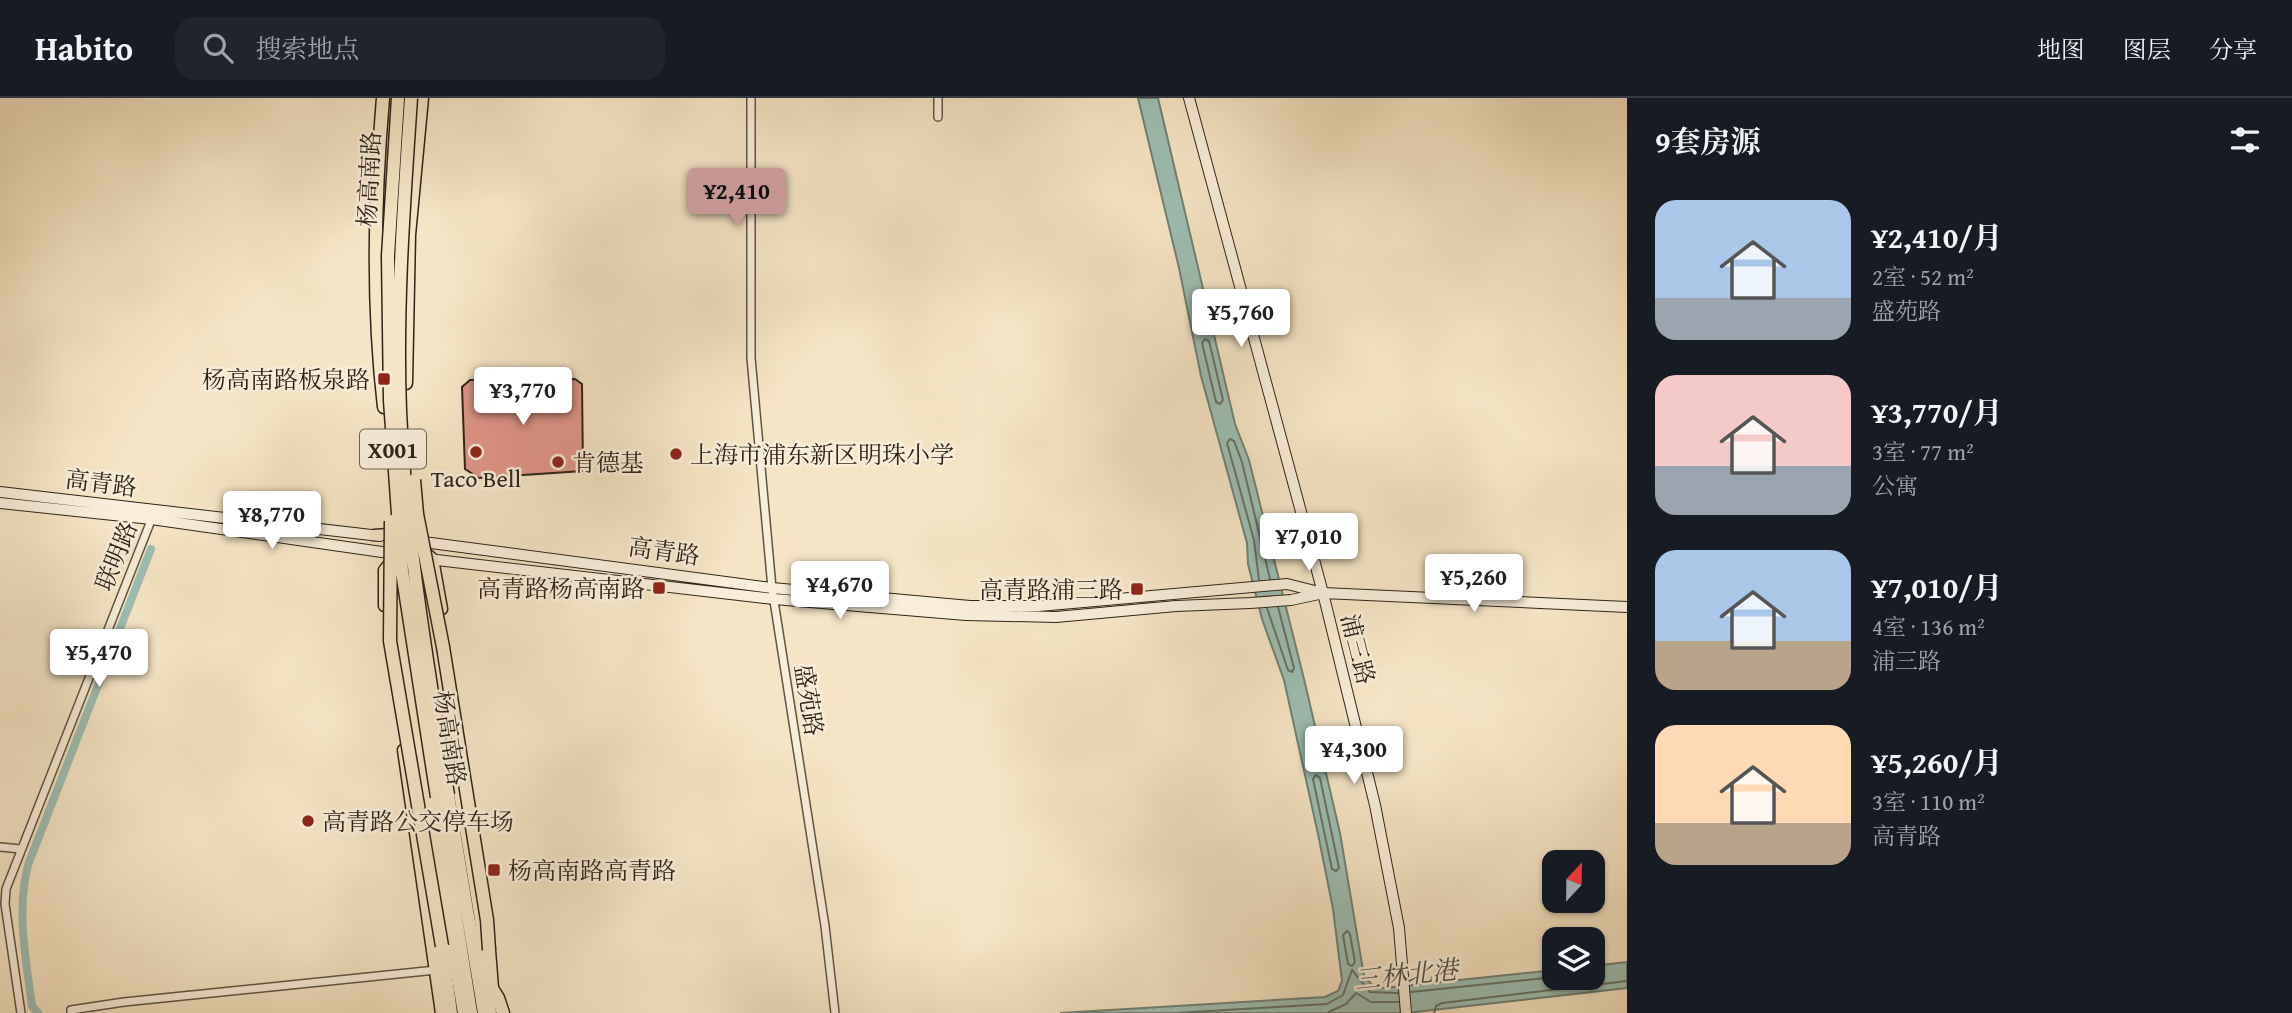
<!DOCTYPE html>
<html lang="zh">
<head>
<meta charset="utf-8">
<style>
  :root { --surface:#171b24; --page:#20242c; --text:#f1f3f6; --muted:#9ea1a6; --line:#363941; --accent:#c59692 }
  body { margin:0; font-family:"Gentium Book Plus","Noto Serif SC",serif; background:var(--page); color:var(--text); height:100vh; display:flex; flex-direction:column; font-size:26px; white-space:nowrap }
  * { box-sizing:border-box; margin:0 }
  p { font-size:23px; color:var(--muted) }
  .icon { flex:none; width:38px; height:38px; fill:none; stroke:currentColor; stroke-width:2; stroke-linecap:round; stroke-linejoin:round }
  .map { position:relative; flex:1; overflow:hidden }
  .side { display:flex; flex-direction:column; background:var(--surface); width:665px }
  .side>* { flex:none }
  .needle { width:46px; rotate:22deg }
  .tools { position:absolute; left:1542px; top:752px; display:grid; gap:14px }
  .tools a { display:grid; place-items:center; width:63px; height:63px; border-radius:14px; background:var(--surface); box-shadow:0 2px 5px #0004; font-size:35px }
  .price { position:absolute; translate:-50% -60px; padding:0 16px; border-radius:7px; background:#fff; color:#222; font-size:23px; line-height:46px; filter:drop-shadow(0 2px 4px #0008) }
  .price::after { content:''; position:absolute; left:50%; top:42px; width:21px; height:16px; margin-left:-10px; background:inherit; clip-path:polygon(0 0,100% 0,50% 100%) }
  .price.active { background:var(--accent); color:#111 }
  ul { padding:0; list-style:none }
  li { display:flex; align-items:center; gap:21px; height:175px; padding:0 28px }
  li span { display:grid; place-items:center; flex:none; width:196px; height:140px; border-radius:21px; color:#555 }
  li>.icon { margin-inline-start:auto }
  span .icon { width:84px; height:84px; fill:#fffc; stroke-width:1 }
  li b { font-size:30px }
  h2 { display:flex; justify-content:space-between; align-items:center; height:84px; padding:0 28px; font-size:30px }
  header { display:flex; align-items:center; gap:42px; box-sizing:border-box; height:98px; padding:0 35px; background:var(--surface); border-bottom:2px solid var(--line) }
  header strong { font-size:33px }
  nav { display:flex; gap:38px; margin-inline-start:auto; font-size:24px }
  .search { width:490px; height:63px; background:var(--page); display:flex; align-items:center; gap:18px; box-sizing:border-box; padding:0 24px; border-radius:21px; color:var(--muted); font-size:26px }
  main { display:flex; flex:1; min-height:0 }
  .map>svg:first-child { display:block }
</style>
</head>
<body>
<header>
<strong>Habito</strong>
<div class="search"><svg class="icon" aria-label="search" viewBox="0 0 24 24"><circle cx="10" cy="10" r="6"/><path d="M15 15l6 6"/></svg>搜索地点</div>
<nav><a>地图</a><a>图层</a><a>分享</a></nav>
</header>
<main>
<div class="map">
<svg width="1627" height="915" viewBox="0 0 1627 915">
  <rect width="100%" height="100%" fill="#f6e5c4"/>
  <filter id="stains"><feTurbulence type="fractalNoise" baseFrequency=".00286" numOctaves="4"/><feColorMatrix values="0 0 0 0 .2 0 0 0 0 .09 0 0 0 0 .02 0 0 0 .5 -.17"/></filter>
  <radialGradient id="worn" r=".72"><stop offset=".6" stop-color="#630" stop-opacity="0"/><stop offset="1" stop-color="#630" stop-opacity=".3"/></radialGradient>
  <path fill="#9dbfb3" stroke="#718174" stroke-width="2" d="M1138,0H1158L1235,326L1249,362L1304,581L1340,735L1364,878L1373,888L1383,890L1554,872V880H1592L1593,868L1627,864V890L1406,915H1060L1325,899L1338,893L1342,883L1333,811L1318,736L1284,582L1262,521L1248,466L1247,445L1201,278L1179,170Z"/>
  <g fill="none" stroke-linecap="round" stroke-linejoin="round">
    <path stroke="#667164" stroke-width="2" d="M1205,241L1209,243L1223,302L1220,306L1216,304L1202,245Z
      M1259,482L1254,442L1227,345L1230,341L1234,343L1242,364L1270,481
      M1267,510L1288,572L1292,574L1294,570L1278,509
      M1316,677L1320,680L1339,770L1336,773L1332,771L1313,681Z
      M1347,833L1350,836L1355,864L1352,868L1348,866L1343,837Z
      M1411,894L1554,879
      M1175,915L1327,906L1343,897L1352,872L1370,894L1398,895
      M1327,915L1346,906L1356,895L1371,904H1399
      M1434,915L1436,908L1442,905L1627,883"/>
    <path stroke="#9dbfb3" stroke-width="8" d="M38,915L32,908C26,861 16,814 28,767L151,451"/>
  </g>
  <path fill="#e09688" stroke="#2e2316" stroke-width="2" d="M575,281L582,286L583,373L479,380L465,371L462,289L470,282Z"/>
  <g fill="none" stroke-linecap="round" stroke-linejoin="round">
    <g stroke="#605442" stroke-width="10">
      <path id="street" d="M751,0V260L772,490L825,828L835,915
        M938,0V19
        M0,749L21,751
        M21,915L5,806L6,791L152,420
        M71,915V912L124,904L436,872"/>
    </g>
    <g stroke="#2e2316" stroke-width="12">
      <path id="secondary" d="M1189,0L1323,495L1375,707L1399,830L1406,915
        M0,394L380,438
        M0,405L151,421L396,456
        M416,443L772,490L970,508H1039L1287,486L1323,495L1627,509
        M428,461L774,501L966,517L1056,519L1176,508L1250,505L1291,502L1319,496"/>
    </g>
    <g stroke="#2e2316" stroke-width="13">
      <path id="primary" d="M374,437L388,436L394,427
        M423,452L433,461L442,511
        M420,462L479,815L491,915
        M398,478L401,545L463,915
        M384,508V472L393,461
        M403,652L441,915"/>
    </g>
    <g stroke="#2e2316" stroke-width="15">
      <path id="highway" d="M383,0C374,104 372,206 384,309
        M406,285L409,137L422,0
        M448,697L484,915
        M437,699L471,915
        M442,848L451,915
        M489,852L492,890
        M488,884L498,900L503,915"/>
    </g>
    <use href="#street" stroke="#f9eed9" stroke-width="7"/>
    <use href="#secondary" stroke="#f9eed9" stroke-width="10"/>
    <use href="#primary" stroke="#f6e5c4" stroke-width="10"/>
    <use href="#highway" stroke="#f6e5c4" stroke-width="12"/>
    <g stroke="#2e2316" stroke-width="15" stroke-linecap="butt">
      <path id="highway-bridge" d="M398,0L388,158L390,302L402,473L437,699
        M411,0C404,104 396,208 400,313C406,442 428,569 448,697
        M414,382L417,416L443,549L487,822L489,852
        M391,423L390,543L442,848"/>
    </g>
    <use href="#highway-bridge" stroke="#f6e5c4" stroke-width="12"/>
  </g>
  <g fill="#8f2418" stroke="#f9eed9" stroke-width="2.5">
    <rect x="377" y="274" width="14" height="14" rx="3.5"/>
    <circle cx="476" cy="354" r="7"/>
    <circle cx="676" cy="356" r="7"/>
    <circle cx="558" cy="364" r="7"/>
    <rect x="652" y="483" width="14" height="14" rx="3.5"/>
    <rect x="1130" y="484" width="14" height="14" rx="3.5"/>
    <circle cx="308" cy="723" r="7"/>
    <rect x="487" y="765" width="14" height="14" rx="3.5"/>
  </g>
  <g text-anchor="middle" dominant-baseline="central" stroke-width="5" stroke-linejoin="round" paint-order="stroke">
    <rect fill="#f9eed9" stroke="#6b6050" stroke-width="2" x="360" y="331.5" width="66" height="39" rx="5"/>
    <g font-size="23" font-weight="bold" fill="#2e2316">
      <text x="393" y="351">X001</text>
    </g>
    <g font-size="24" fill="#2e2316" stroke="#f9eed9">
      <text transform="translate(369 81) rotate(-87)">杨高南路</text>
      <text transform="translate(101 385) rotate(7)">高青路</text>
      <text transform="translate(664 453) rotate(8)">高青路</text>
      <text transform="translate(116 458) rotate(-68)">联明路</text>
      <text transform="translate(1358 551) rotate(76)">浦三路</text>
      <text transform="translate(809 602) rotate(81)">盛苑路</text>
      <text transform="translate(450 640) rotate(81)">杨高南路</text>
    </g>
    <g font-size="24" fill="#2e2316" stroke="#f9eed9" text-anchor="start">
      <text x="370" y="281" text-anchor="end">杨高南路板泉路</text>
      <text x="690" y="356">上海市浦东新区明珠小学</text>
      <text x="572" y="364">肯德基</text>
      <text x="476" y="380" text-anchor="middle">Taco Bell</text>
      <text x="645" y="490" text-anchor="end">高青路杨高南路</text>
      <text x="1123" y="491" text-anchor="end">高青路浦三路</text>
      <text x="322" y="723">高青路公交停车场</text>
      <text x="508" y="772">杨高南路高青路</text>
    </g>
    <g font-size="26" font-style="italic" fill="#4f5245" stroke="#f9eed9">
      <text transform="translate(1406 876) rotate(-6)">三林北港</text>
    </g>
  </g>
  <rect width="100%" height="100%" filter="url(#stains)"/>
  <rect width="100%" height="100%" fill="url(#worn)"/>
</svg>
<div class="tools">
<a><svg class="needle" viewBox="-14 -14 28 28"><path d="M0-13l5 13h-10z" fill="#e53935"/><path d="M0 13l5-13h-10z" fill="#9ea1a6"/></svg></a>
<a><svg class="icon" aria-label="layers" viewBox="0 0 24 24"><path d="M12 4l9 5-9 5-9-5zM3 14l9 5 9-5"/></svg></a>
</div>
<b class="price active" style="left:737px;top:130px">¥2,410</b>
<b class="price" style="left:1241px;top:251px">¥5,760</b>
<b class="price" style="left:523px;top:329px">¥3,770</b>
<b class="price" style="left:272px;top:453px">¥8,770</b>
<b class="price" style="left:1309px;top:475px">¥7,010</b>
<b class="price" style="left:1474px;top:516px">¥5,260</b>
<b class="price" style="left:840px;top:523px">¥4,670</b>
<b class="price" style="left:99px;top:591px">¥5,470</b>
<b class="price" style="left:1354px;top:688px">¥4,300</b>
</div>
<section class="side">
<h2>9套房源<svg class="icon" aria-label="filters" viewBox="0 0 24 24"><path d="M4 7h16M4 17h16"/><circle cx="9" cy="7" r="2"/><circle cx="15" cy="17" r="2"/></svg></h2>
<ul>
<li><span style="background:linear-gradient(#a9c7e8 70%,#9aa5b1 0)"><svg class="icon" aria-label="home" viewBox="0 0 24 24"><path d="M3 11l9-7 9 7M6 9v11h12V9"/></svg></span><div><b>¥2,410/月</b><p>2室 · 52 m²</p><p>盛苑路</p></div></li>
<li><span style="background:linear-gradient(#f6c9c9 65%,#9aa5b1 0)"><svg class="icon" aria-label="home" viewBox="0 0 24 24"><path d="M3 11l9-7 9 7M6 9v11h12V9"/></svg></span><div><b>¥3,770/月</b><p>3室 · 77 m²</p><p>公寓</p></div></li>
<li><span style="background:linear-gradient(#a9c7e8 65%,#b9a48a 0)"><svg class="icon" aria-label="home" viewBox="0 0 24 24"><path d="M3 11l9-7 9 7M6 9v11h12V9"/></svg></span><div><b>¥7,010/月</b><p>4室 · 136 m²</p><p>浦三路</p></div></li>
<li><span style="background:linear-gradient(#ffd9b3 70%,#b9a48a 0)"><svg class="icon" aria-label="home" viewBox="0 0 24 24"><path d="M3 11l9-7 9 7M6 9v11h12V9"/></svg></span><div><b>¥5,260/月</b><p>3室 · 110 m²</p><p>高青路</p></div></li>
</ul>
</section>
</main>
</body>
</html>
